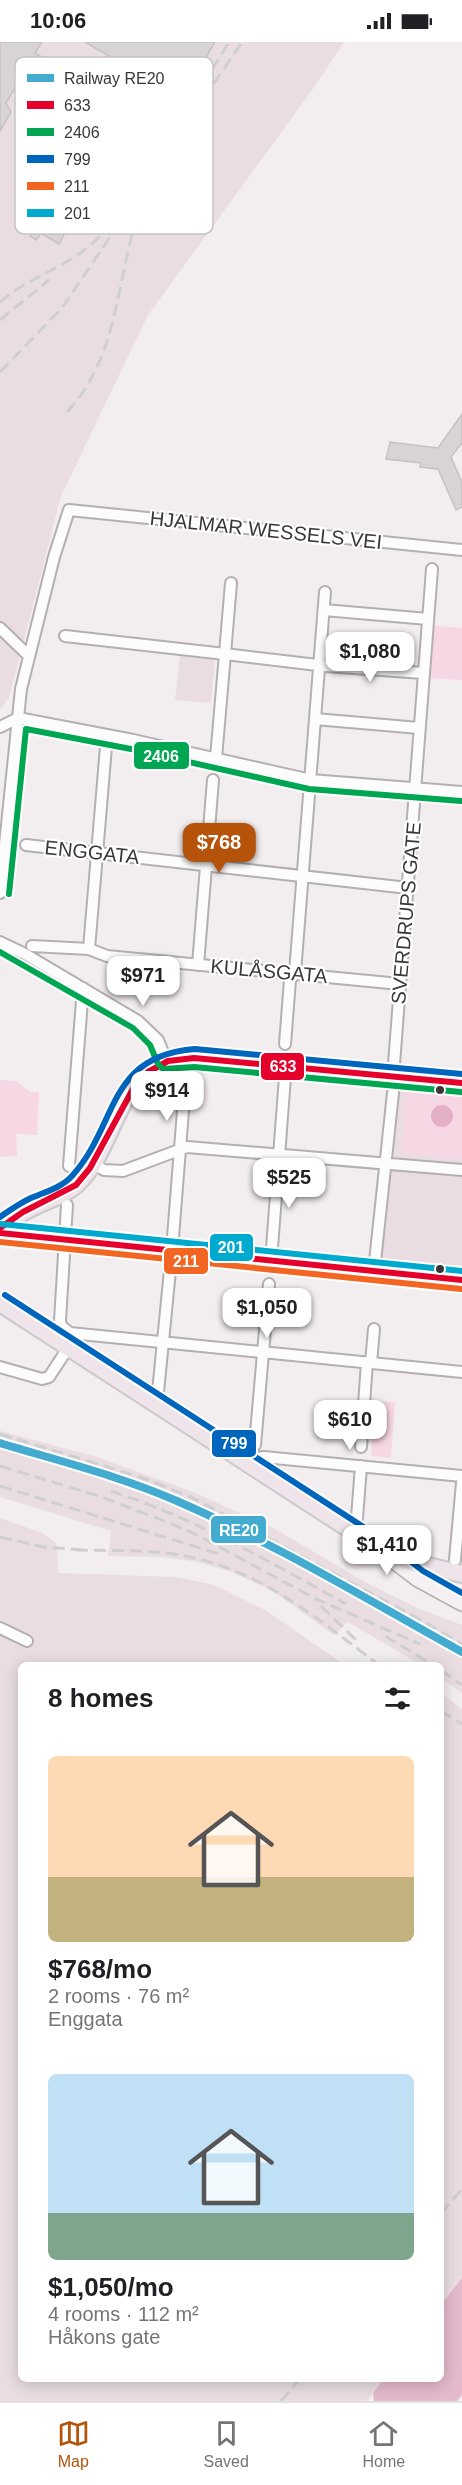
<!DOCTYPE html>
<html lang="en">
<head>
<meta charset="utf-8">
<style>
  :root { --surface:#fff; --page:#f2f2f2; --text:#202124; --muted:#757577; --line:#e0e0e0; --accent:#b45309 }
  body { margin:0; font-family:Arial,sans-serif; background:var(--page); color:var(--text); height:100vh; display:flex; flex-direction:column; font-size:22px; white-space:nowrap }
  * { box-sizing:border-box; margin:0 }
  p { font-size:20px; color:var(--muted) }
  .icon { flex:none; width:33px; height:33px; fill:none; stroke:currentColor; stroke-width:2; stroke-linecap:round; stroke-linejoin:round }
  .map { position:relative; flex:1; overflow:hidden }
  .drawer { position:absolute; left:18px; top:1620px; width:426px; height:720px; display:flex; flex-direction:column; background:var(--surface); border-radius:9px; box-shadow:0 3px 15px #0003 }
  .drawer>* { flex:none }
  .price { position:absolute; translate:-50% -51px; padding:0 14px; border-radius:12px; background:#fff; color:#222; font-size:20px; line-height:39px; filter:drop-shadow(0 2px 3px #0008) }
  .price::after { content:''; position:absolute; left:50%; top:36px; width:18px; height:14px; margin-left:-9px; background:inherit; clip-path:polygon(0 0,100% 0,50% 100%) }
  .price.active { background:var(--accent); color:#fff }
  ul { padding:0; list-style:none }
  li { display:grid; align-content:center; gap:12px; height:318px; padding:0 30px }
  li span { display:grid; place-items:center; height:186px; border-radius:9px; color:#555 }
  li>.icon { margin-inline-start:auto }
  span .icon { width:108px; height:108px; fill:#fffc; stroke-width:1 }
  li b { font-size:26px }
  h2 { display:flex; justify-content:space-between; align-items:center; height:72px; padding:0 30px; font-size:26px }
  .status { display:flex; justify-content:space-between; align-items:center; height:42px; padding:0 30px; background:var(--surface); direction:ltr }
  .status svg { height:16px; fill:currentColor }
  .tabs { display:flex; justify-content:space-around; align-items:center; height:84px; border-top:2px solid var(--line); background:var(--surface); font-size:16px; color:var(--muted) }
  .tabs a { display:grid; justify-items:center; gap:3px }
  .tabs .active { color:var(--accent) }
  .map>svg:first-child { display:block }
</style>
</head>
<body>
<div class="status"><b>10:06</b><svg viewBox="0 0 49 12"><path d="M0 12V9h3v3zM5 12V6h3v6zM10 12V3h3v9zM15 12V0h3v12zM26 1h20v11H26zM47 4h2v5h-2z"/></svg></div>
<div class="map">
<svg width="462" height="2359" viewBox="0 0 462 2359">
  <rect width="100%" height="100%" fill="#f2edef"/>
  <path fill="#e9dde2" d="M0,0H344L315,44L148,273L61,454L9,656L0,668Z
    M180,614L215,618L211,661L175,658Z
    M394,1041L462,1047V1238L374,1229Z
    M0,1389L97,1415L193,1450L271,1485L367,1541L417,1566L462,1583V1651L441,1636V1623H421L348,1580L334,1593L271,1548L229,1529L193,1519L161,1515L108,1514L111,1489L0,1455Z
    M0,1476L42,1491L56,1501L59,1531L176,1535L214,1543L265,1568L345,1623H21V2337H384L367,2359H0Z
    M441,1651L462,1667V2239L441,2266Z"/>
  <path fill="#f8d7e5" d="M427,583L462,586V638L427,636Z
    M0,1038L16,1039L30,1050H39L37,1093L16,1092L17,1114L0,1115Z
    M401,1044L462,1050V1117L401,1110L406,1051L400,1050Z
    M375,1359L395,1360L391,1416L371,1414Z"/>
  <path fill="#e3b9cb" d="M462,2236V2353L457,2359H374L373,2351L384,2337H441V2263Z"/>
  <path fill="#e3afc6" d="M431 1074a11 11 0 1 1 22 0a11 11 0 1 1-22 0Z"/>
  <path fill="#d8d4d5" stroke="#c5c2c3" stroke-width="1.5" d="M0,0H42L35,11L53,22L37,49L19,39L6,61L11,70L0,89Z
    M85,0H215L187,48L192,50L158,107L147,100L139,113L129,108L86,182L74,175L59,202L41,191L36,198L30,194L93,86L85,82L121,21Z
    M462,372V401L451,415L462,440V465L456,468L438,427L420,425L421,421L386,417L390,400L438,406Z"/>
  <g fill="none" stroke-linecap="round" stroke-linejoin="round">
    <g stroke="#b4afb1" stroke-width="14">
      <path id="street" d="M324,568L428,577
        M0,586L29,614
        M65,594L225,612L231,541
        M18,676L133,698L311,738L462,750
        M315,677L419,686
        M0,685L18,676
        M216,716L225,612L326,624L423,631
        M26,803L408,846
        M0,851L21,647L54,515L69,468L462,508
        M0,900L25,912L138,979L158,998L166,1018
        M32,904L89,907L107,914L400,942
        M89,907L107,693
        M198,923L213,738
        M285,1002L290,938L295,931L325,550
        M393,1035L432,527
        M92,1121L104,1128L123,1129L187,1105L462,1128
        M69,1124L83,946
        M67,1163L60,1279L61,1284L70,1291L462,1330
        M0,1191L462,1238
        M271,1219L285,1035
        M374,1229L393,1051
        M371,1321L374,1287
        M0,1325L42,1337L49,1335L68,1306
        M161,1367L158,1350L172,1208L184,1056
        M255,1403L269,1242
        M361,1405L367,1320
        M251,1422L257,1416L264,1415L462,1434
        M357,1476L361,1424
        M455,1518L462,1441
        M0,1586L27,1599"/>
    </g>
    <g stroke="#b4afb1" stroke-width="18">
      <path id="secondary" d="M389,1515L418,1537L462,1561"/>
    </g>
    <g stroke="#cbc9ca" stroke-width="20">
      <path id="primary" d="M0,1186C9,1180 17,1173 27,1168C43,1159 62,1155 76,1143C120,1102 115,1015 194,1016L462,1041
        M0,1261L377,1505L410,1520L462,1532"/>
    </g>
    <use href="#street" stroke="#fdfcfd" stroke-width="10"/>
    <use href="#secondary" stroke="#f5f0f2" stroke-width="15"/>
    <use href="#primary" stroke="#eee4e9" stroke-width="16"/>
    <path stroke="#d0cfd0" stroke-width="3" stroke-dasharray="12 6" stroke-linecap="butt" d="M193,58L229,0
      M0,260C36,229 78,225 109,183
      M0,278L49,238
      M0,330L62,266L242,0
      M67,370C124,308 114,228 145,154
      M0,1392L146,1437L193,1456L421,1578L462,1602
      M0,1424L99,1454L167,1480L195,1492L316,1557L420,1602
      M0,1444L219,1512
      M111,1449C194,1476 270,1520 346,1562
      M0,1495L43,1505L84,1508
      M76,1508C112,1509 150,1507 185,1514C261,1528 319,1578 379,1623
      M321,1564L358,1600
      M385,1594L433,1623
      M441,1628L462,1643
      M441,1669L462,1682
      M441,2171L462,2147
      M281,2359L300,2337"/>
    <g stroke="#fff" stroke-width="10">
      <path id="bus-1" d="M0,1186L23,1170L76,1143L90,1126L134,1045L148,1030L168,1019L194,1016L462,1041
        M0,1191L462,1238"/>
    </g>
    <g stroke="#fff" stroke-width="10">
      <path id="bus-2" d="M9,852L26,687L131,707L309,747L461,759
        M0,910L133,986L150,1003L158,1022L163,1027L194,1025L461,1050"/>
    </g>
    <g stroke="#fff" stroke-width="10">
      <path id="bus-3" d="M0,1175C10,1168 20,1161 31,1156C45,1150 61,1146 72,1134C119,1082 106,1014 195,1007L462,1032
        M5,1253L382,1497L423,1529L462,1551"/>
    </g>
    <g stroke="#fff" stroke-width="10">
      <path id="bus-4" d="M0,1200L461,1247"/>
    </g>
    <g stroke="#fff" stroke-width="10">
      <path id="bus-5" d="M1,1182L462,1229"/>
    </g>
    <use href="#bus-1" stroke="#e4002b" stroke-width="6"/>
    <use href="#bus-2" stroke="#00a651" stroke-width="6"/>
    <use href="#bus-3" stroke="#0065bd" stroke-width="6"/>
    <use href="#bus-4" stroke="#f26522" stroke-width="6"/>
    <use href="#bus-5" stroke="#00a9ce" stroke-width="6"/>
    <g stroke="#fff" stroke-width="12">
      <path id="rail-1" d="M0,1401C59,1419 120,1434 177,1459C276,1502 368,1558 462,1610"/>
    </g>
    <use href="#rail-1" stroke="#42abcf" stroke-width="8"/>
  </g>
  <g fill="#3b3638" stroke="#fff" stroke-width="2">
    <circle cx="440" cy="1048" r="5"/>
    <circle cx="440" cy="1227" r="5"/>
  </g>
  <g text-anchor="middle" dominant-baseline="central" stroke-width="4.5" stroke-linejoin="round" paint-order="stroke">
    <g font-size="20" fill="#3b3638" stroke="#fff">
      <text transform="translate(266 488) rotate(6)">HJALMAR WESSELS VEI</text>
      <text transform="translate(92 810) rotate(6)">ENGGATA</text>
      <text transform="translate(406 871) rotate(-85)">SVERDRUPS GATE</text>
      <text transform="translate(269 929) rotate(5)">KULÅSGATA</text>
    </g>
  </g>
  <rect x="15" y="15" width="198" height="177" rx="9" fill="#fff" stroke="#c4c3c3" stroke-width="1.5"/>
  <rect x="27" y="32" width="27" height="8" fill="#42abcf"/>
  <rect x="27" y="59" width="27" height="8" fill="#e4002b"/>
  <rect x="27" y="86" width="27" height="8" fill="#00a651"/>
  <rect x="27" y="113" width="27" height="8" fill="#0065bd"/>
  <rect x="27" y="140" width="27" height="8" fill="#f26522"/>
  <rect x="27" y="167" width="27" height="8" fill="#00a9ce"/>
  <g font-size="16" fill="#3b3638">
    <text x="64" y="42">Railway RE20</text>
    <text x="64" y="69">633</text>
    <text x="64" y="96">2406</text>
    <text x="64" y="123">799</text>
    <text x="64" y="150">211</text>
    <text x="64" y="177">201</text>
  </g>
  <g stroke="#fff" stroke-width="2">
    <rect x="133" y="699" width="57" height="29" rx="6" fill="#00a651"/>
    <rect x="260" y="1010" width="45" height="29" rx="6" fill="#e4002b"/>
    <rect x="209" y="1191" width="45" height="29" rx="6" fill="#00a9ce"/>
    <rect x="163" y="1205" width="46" height="28" rx="6" fill="#f26522"/>
    <rect x="211" y="1387" width="46" height="29" rx="6" fill="#0065bd"/>
    <rect x="210" y="1473" width="57" height="29" rx="6" fill="#42abcf"/>
  </g>
  <g font-size="16" text-anchor="middle" font-weight="bold" fill="#fff">
    <text x="161" y="720">2406</text>
    <text x="283" y="1030">633</text>
    <text x="231" y="1211">201</text>
    <text x="186" y="1225">211</text>
    <text x="234" y="1407">799</text>
    <text x="239" y="1494">RE20</text>
  </g>
</svg>
<b class="price" style="left:370px;top:641px">$1,080</b>
<b class="price active" style="left:219px;top:832px">$768</b>
<b class="price" style="left:143px;top:965px">$971</b>
<b class="price" style="left:167px;top:1080px">$914</b>
<b class="price" style="left:289px;top:1167px">$525</b>
<b class="price" style="left:267px;top:1297px">$1,050</b>
<b class="price" style="left:350px;top:1409px">$610</b>
<b class="price" style="left:387px;top:1534px">$1,410</b>
<section class="drawer">
<h2>8 homes<svg class="icon" aria-label="filters" viewBox="0 0 24 24"><path d="M4 7h16M4 17h16"/><circle cx="9" cy="7" r="2"/><circle cx="15" cy="17" r="2"/></svg></h2>
<ul>
<li><span style="background:linear-gradient(#ffd9b3 65%,#c2b280 0)"><svg class="icon" aria-label="home" viewBox="0 0 24 24"><path d="M3 11l9-7 9 7M6 9v11h12V9"/></svg></span><div><b>$768/mo</b><p>2 rooms · 76 m²</p><p>Enggata</p></div></li>
<li><span style="background:linear-gradient(#bfe0f5 75%,#7fa58c 0)"><svg class="icon" aria-label="home" viewBox="0 0 24 24"><path d="M3 11l9-7 9 7M6 9v11h12V9"/></svg></span><div><b>$1,050/mo</b><p>4 rooms · 112 m²</p><p>Håkons gate</p></div></li>
</ul>
</section>
</div>
<nav class="tabs">
<a class="active"><svg class="icon" aria-label="map" viewBox="0 0 24 24"><path d="M3 6l6-2 6 2 6-2v14l-6 2-6-2-6 2zM9 4v14M15 6v14"/></svg>Map</a>
<a><svg class="icon" aria-label="saved" viewBox="0 0 24 24"><path d="M7 4h10v16l-5-4-5 4z"/></svg>Saved</a>
<a><svg class="icon" aria-label="home" viewBox="0 0 24 24"><path d="M3 11l9-7 9 7M6 9v11h12V9"/></svg>Home</a>
</nav>
</body>
</html>
